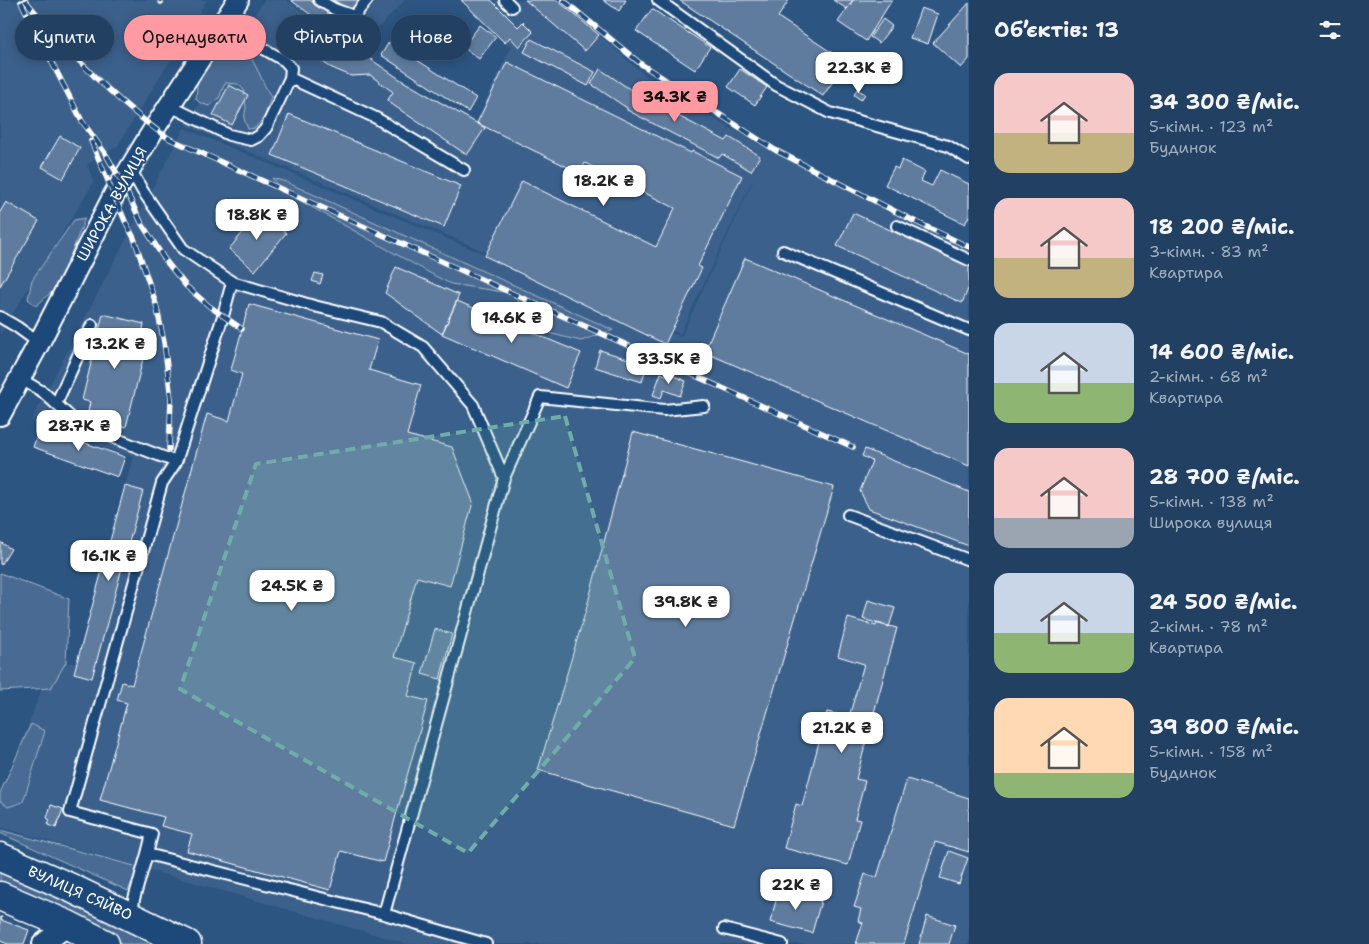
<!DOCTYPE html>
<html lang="uk">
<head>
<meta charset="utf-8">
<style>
  :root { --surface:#214062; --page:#294768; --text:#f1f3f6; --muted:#a2afbe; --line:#3e5977; --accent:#ff9aa2 }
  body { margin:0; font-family:"Shantell Sans",sans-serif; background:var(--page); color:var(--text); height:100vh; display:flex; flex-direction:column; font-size:19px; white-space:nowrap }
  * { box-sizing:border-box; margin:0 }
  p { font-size:16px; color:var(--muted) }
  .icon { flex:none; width:28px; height:28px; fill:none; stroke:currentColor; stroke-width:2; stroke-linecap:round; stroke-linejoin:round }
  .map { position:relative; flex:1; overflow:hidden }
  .sheet { display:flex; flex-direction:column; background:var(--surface); width:400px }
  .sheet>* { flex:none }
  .hud { position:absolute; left:15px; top:15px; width:475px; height:45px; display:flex; gap:10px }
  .price { position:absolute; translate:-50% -42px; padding:0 11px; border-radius:10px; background:#fff; color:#222; font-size:16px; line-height:32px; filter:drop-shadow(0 1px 2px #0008) }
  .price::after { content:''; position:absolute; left:50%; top:30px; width:15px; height:11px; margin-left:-8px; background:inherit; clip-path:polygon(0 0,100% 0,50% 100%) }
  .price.active { background:var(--accent); color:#111 }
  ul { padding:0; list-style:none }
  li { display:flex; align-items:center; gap:15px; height:125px; padding:0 25px }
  li span { display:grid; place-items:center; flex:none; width:140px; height:100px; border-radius:15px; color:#555 }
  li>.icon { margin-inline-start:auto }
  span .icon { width:60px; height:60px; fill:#fffc; stroke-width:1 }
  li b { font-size:21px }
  h2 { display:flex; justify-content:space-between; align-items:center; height:60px; padding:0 25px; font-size:21px }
  .tag { padding:0 18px; border-radius:22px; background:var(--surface); box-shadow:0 2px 12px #0003,0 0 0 1px var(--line); font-size:18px; line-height:45px }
  .tag.active { background:var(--accent); color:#111 }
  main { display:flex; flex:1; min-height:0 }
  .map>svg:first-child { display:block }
</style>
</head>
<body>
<main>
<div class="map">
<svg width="969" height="944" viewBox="0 0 969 944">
  <rect width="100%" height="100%" fill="#2c5582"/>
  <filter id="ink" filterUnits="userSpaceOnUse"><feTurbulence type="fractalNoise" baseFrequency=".02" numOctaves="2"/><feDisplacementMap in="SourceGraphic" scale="10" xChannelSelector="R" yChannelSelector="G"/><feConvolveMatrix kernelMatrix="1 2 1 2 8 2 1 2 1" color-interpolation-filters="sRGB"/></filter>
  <g filter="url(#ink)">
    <path fill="#3b618b" d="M0,0H207L117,147L105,153L87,165L94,182L0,334Z
      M264,0H286L390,72L476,121L511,47L517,50L505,44L461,0H560L643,74L712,118L774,152L969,245V944H408L0,827V799L52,662L76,663L133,457L31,421L184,128L681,337L753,181H752L680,334L186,125Z
      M294,0H405L360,46Z"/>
    <path fill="#486b92" stroke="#a4b5c8" d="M230,41C233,43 237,44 241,46C254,56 262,83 271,97L265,116L255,128L248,129L244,119L246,108L244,90L238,84L225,83L219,98L209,106L200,103L196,99L197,86L217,48Z
      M272,178L286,182L613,330L581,341L552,334L510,293L451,284L437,277L281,190Z
      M85,218L59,285L36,306L28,299L32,280L74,220Z
      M0,573L69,599L66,662L51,688L0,691Z
      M31,724L45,731L23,802L8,807L0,801V793Z
      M0,830L138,867L128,891L0,833Z
      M0,867L166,944H111L0,885Z"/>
    <path fill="#5e7c9f" stroke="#fff" d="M292,0H310L336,19L329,28L292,1Z
      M333,0H361L354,12Z
      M461,0H491L518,27L523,22L533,32L519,47L510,37L505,43Z
      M525,0H557L599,35L585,51Z
      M603,0H626L619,11Z
      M679,0H789L778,17L846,62L823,96Z
      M833,0H853L847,9Z
      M853,0H892L866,41L838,22Z
      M969,3V59L961,68L933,43Z
      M921,8L938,14L928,44L910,38Z
      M652,9L710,47L695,70L636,31Z
      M346,16L371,33L359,52L334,34Z
      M883,19L892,26L879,43L870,37Z
      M435,23L451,35L436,56L420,44Z
      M480,25L496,37L479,59L463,47Z
      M324,27L401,80L485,128L467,155L387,101L393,92L370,75L351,76L330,67L307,51Z
      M531,39L595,72L588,86L524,52Z
      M389,42L476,98L468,112L381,55Z
      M507,62L691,153L692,151L742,176L698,266L702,268L665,344L485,256L522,181L656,247L675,208L585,163L580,173L477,123Z
      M600,69L640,96L726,141L729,137L760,156L751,171L722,154L719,158L627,110V108L591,84Z
      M740,69L767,87L755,105L728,87Z
      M229,85L248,95L232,125L213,115Z
      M857,89L865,94L861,100L854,95Z
      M289,114L461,186L444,227L272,155Z
      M60,136L80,148L63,179L42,167Z
      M902,160L925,172L921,181L932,186L940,170L969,184V216L965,224L885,185L894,167L898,169Z
      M6,202L39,221L0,286V212Z
      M260,212L286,233L255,271L229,249Z
      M853,213L962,263L963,260L969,263V287L962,303L837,246Z
      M745,258L969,354V466L704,352Z
      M396,267L459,295L442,334L385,293Z
      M315,273L323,275L320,284L312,281Z
      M457,301L581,353L566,388L442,334Z
      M249,304L378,340L369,370L421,385L407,435L452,447L473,502L450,586L417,577L394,657L417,663L408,696L428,701L383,862L341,851L330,890L187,851L192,834L161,826L164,817L100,800L127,703L117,700L122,682L132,685L207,414L229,421L242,374L231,370Z
      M103,314L144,324L142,334L149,335L126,427L87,417L90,402L82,400Z
      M600,350L647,365L642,382L595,367Z
      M661,373L668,376L669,374L686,381L680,396L664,390L661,398L653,395Z
      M40,427L125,457L118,477L33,447Z
      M633,432L834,487L734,825L538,770L586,610Z
      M865,449L969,492V546L869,509L860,491L872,461L862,456Z
      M125,486L143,491L92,678L74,673Z
      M0,542L11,549L1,565L0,564Z
      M868,600L895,608L889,627L863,619Z
      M848,618L876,626L877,623L897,628L856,779L865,781L855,819L860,820L848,865L784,848L796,804L802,806L827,712L849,717L864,664L838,656Z
      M435,629L452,634L440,679L422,674Z
      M907,779L969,798V852L935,842L904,944H856L863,923L858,921L861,909L854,907L865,874L877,877Z
      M51,805L63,809L56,828L48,825L50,820L47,818Z
      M949,851L968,858L959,884L940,878Z
      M779,890L821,901L812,933L770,922Z
      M927,916L955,925L949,944H919Z
      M0,917H2L1,920L29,930L24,944H8L0,941Z"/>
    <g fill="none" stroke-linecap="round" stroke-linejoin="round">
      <g stroke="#fff" stroke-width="14">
        <path id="service" d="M319,0L334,9L354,16L367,0
          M505,0L512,7
          M658,0L776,85L830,113L948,146L969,159
          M290,78L376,118L464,170
          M170,106L229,135L251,140L259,136L266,128L290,78L291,68L285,61L222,25
          M130,168L142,190L183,249L232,282L314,306L381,322L423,347L473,405L504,478
          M897,226L969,260
          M783,251L969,330
          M0,317L17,327L39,343
          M19,378L43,392L78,424L176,462L162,483L70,812L152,834L147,854L384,914L486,944
          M56,404L92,325
          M176,462L223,316L232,282
          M848,515L969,560
          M384,914L504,478L540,397L664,410L704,406
          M132,916L134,899L147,854
          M724,929L782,944"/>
      </g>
      <g stroke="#fff" stroke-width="24">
        <path id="minor" d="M0,415L39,343L114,195L154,129L238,0
          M43,944L68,925"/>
      </g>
      <g stroke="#fff" stroke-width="31">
        <path id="secondary" d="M0,857L69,887L187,944
          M0,896L68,925L105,944"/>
      </g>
      <use href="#service" stroke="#1f4a7a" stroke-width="10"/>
      <use href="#minor" stroke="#1f4a7a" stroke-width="20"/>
      <use href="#secondary" stroke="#1f4a7a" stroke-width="28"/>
      <g stroke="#fff" stroke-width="5.5">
        <path id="rail" d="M25,0C54,36 86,70 121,101C137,114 152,128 170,139L853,447
          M160,0L161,2
          M563,0L641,64L775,150L912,220L969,247
          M21,2L82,121L105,153L122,182L142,224L165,260L186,286L209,306L242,329
          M91,141L125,221L134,238L156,304L164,342L171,399L169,449"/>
      </g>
      <use href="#rail" stroke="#1f4a7a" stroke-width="4" stroke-dasharray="11" stroke-linecap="butt"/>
    </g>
  </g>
  <path fill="#6fada8" fill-opacity="0.2" stroke="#6fada8" stroke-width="4" stroke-dasharray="10 6" stroke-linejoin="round" d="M565,416L635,658L468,853L180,689L256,464Z"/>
  <g text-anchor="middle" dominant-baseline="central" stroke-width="4" stroke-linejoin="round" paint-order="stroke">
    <g font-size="15" fill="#fff" stroke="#1f4a7a">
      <text transform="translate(112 204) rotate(-61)">ШИРОКА ВУЛИЦЯ</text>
      <text transform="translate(80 893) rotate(24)">ВУЛИЦЯ СЯЙВО</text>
    </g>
  </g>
</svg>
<b class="price" style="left:859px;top:94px">22.3K ₴</b>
<b class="price active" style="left:675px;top:123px">34.3K ₴</b>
<b class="price" style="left:604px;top:207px">18.2K ₴</b>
<b class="price" style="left:257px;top:241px">18.8K ₴</b>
<b class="price" style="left:512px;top:344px">14.6K ₴</b>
<b class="price" style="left:115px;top:370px">13.2K ₴</b>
<b class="price" style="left:669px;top:385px">33.5K ₴</b>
<b class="price" style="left:79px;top:452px">28.7K ₴</b>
<b class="price" style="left:109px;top:582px">16.1K ₴</b>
<b class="price" style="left:292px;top:612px">24.5K ₴</b>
<b class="price" style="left:686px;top:628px">39.8K ₴</b>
<b class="price" style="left:842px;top:754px">21.2K ₴</b>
<b class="price" style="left:796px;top:911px">22K ₴</b>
<div class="hud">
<a class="tag">Купити</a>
<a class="tag active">Орендувати</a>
<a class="tag">Фільтри</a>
<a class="tag">Нове</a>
</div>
</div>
<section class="sheet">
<h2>Об’єктів: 13<svg class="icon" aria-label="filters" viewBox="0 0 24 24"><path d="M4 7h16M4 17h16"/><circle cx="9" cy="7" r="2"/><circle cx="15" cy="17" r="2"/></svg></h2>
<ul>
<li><span style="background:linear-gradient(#f6c9c9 60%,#c2b280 0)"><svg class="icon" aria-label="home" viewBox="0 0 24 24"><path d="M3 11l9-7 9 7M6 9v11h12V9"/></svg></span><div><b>34 300 ₴/міс.</b><p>5-кімн. · 123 m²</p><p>Будинок</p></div></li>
<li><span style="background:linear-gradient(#f6c9c9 60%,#c2b280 0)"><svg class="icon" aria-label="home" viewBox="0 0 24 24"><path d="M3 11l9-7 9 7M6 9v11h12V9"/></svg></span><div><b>18 200 ₴/міс.</b><p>3-кімн. · 83 m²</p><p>Квартира</p></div></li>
<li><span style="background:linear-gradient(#c9d6e8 60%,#8fb573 0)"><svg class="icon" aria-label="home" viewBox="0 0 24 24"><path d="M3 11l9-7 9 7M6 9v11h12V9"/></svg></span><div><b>14 600 ₴/міс.</b><p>2-кімн. · 68 m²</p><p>Квартира</p></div></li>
<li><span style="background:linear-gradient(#f6c9c9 70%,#9aa5b1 0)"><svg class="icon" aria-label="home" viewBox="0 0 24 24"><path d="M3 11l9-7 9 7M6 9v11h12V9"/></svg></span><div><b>28 700 ₴/міс.</b><p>5-кімн. · 138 m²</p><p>Широка вулиця</p></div></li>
<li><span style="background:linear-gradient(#c9d6e8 60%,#8fb573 0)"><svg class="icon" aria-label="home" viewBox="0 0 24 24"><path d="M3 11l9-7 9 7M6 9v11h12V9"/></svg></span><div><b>24 500 ₴/міс.</b><p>2-кімн. · 78 m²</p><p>Квартира</p></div></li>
<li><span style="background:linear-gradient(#ffd9b3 75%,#8fb573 0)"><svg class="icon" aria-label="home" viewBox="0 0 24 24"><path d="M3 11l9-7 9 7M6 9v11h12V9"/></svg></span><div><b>39 800 ₴/міс.</b><p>5-кімн. · 158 m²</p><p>Будинок</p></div></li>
</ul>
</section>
</main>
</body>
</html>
